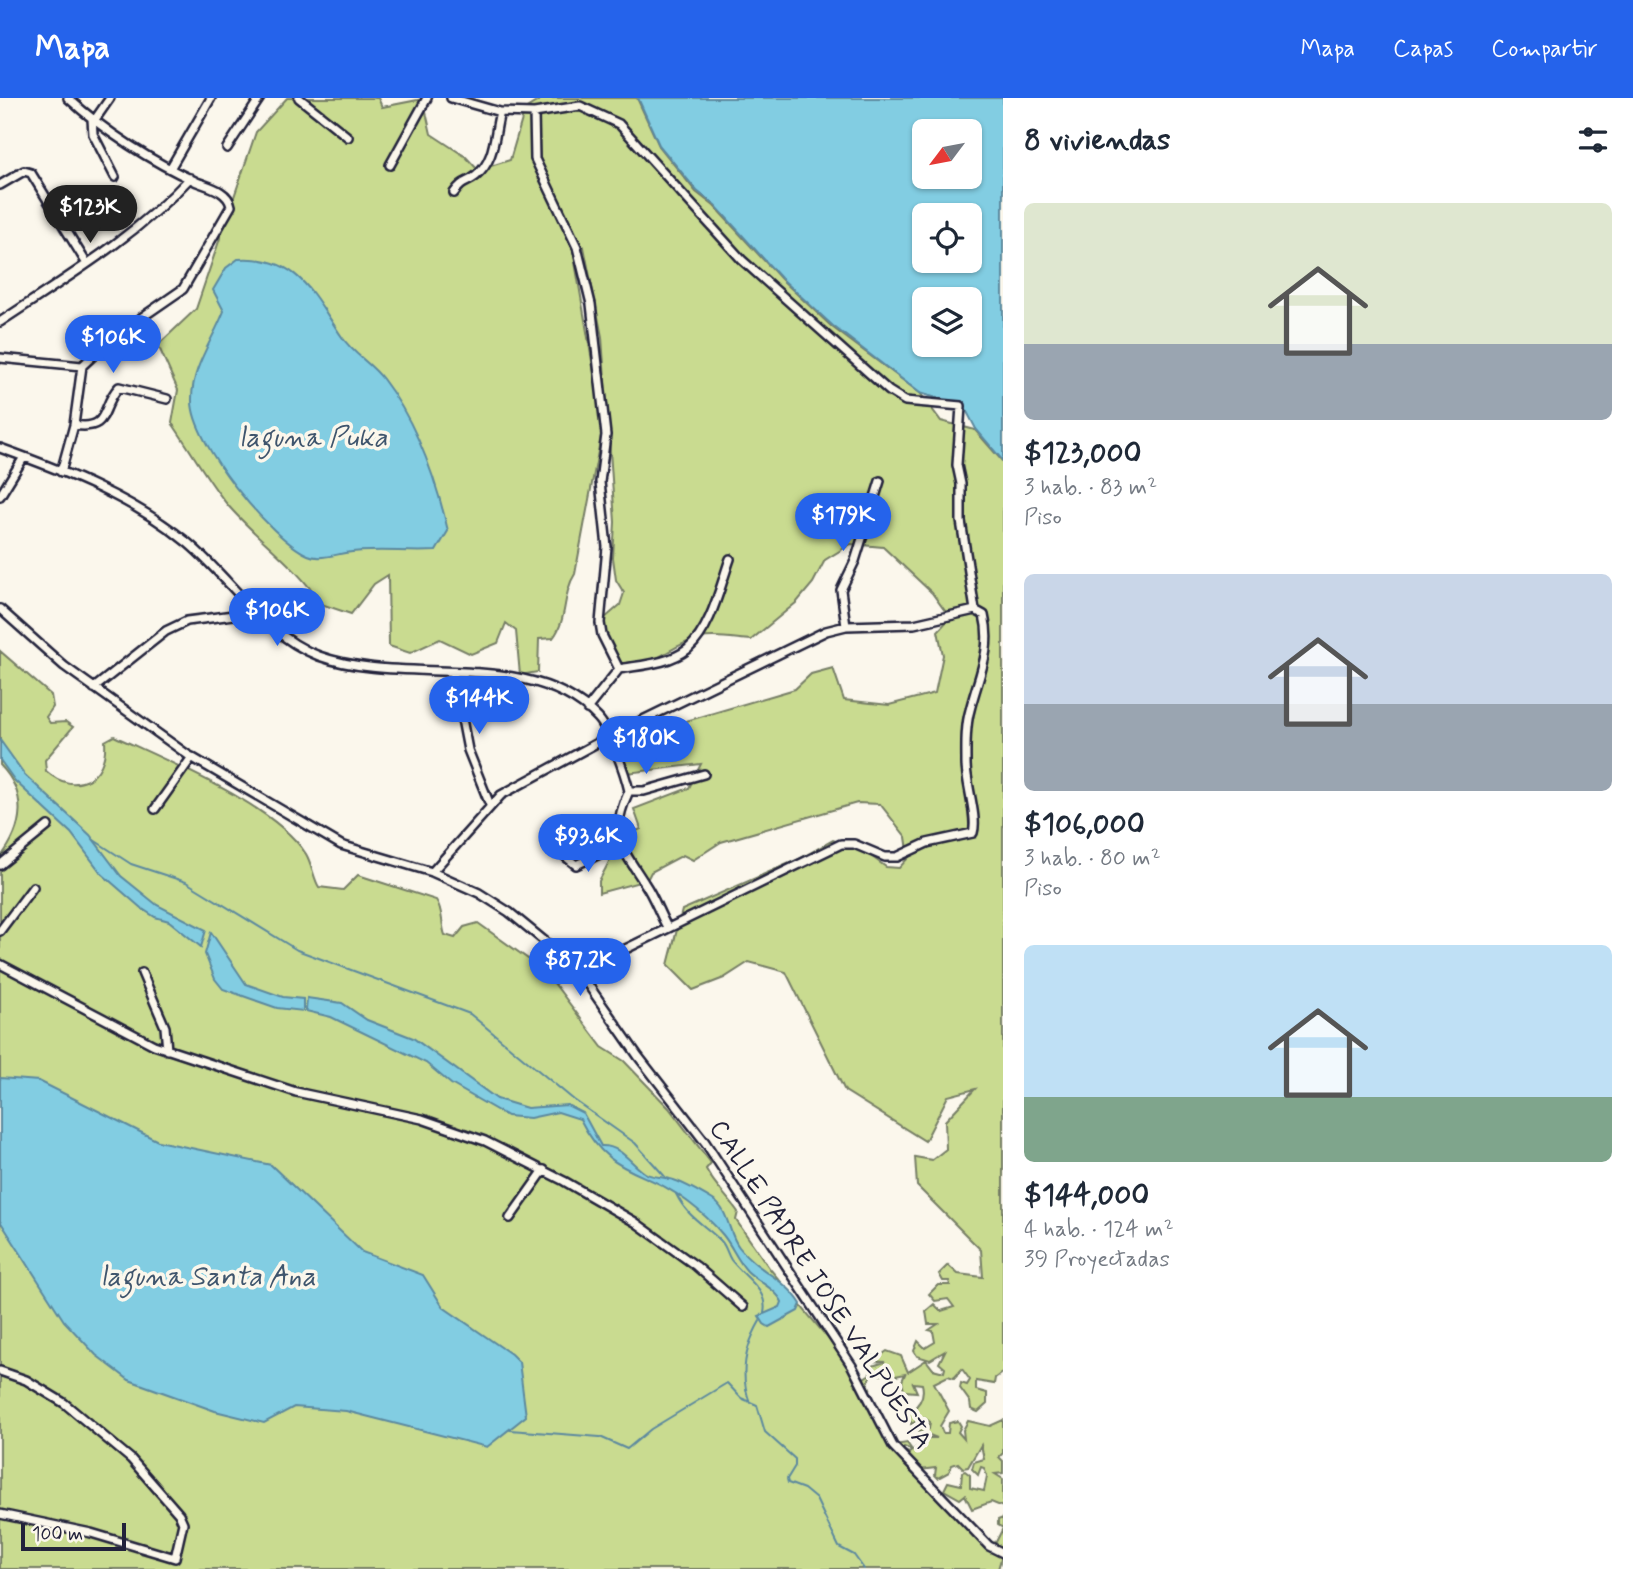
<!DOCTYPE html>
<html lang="es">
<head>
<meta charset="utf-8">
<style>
  :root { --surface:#fff; --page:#f6f6f7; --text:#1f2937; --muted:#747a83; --accent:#2563eb }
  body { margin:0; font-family:Mynerve,sans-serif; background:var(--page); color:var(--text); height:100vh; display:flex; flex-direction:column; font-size:26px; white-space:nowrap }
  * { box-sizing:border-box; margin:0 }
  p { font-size:23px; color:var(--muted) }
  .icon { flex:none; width:38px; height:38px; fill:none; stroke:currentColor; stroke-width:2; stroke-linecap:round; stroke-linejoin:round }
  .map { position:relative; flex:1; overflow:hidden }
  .sheet { display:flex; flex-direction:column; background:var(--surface); width:630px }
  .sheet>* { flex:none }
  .needle { width:46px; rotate:238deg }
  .tools { position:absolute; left:912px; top:21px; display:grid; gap:14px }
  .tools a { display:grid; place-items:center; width:70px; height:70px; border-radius:10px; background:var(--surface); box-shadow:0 2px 5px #0004; font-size:35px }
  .scale { position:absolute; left:21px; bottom:18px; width:105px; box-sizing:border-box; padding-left:7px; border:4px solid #22223b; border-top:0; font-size:19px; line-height:24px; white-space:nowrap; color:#22223b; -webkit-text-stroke:5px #fbf7ec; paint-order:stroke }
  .price { position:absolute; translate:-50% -60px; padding:0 16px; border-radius:24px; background:var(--accent); color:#fff; font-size:23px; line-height:46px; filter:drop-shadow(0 2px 4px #0008) }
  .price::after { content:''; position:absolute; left:50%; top:42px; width:21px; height:16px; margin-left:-10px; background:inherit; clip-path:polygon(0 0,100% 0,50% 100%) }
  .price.selected { background:#222; color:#fff }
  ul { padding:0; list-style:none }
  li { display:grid; align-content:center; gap:14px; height:371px; padding:0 21px }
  li span { display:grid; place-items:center; height:217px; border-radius:10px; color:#555 }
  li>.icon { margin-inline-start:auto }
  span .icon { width:126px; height:126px; fill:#fffc; stroke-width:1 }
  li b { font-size:30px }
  h2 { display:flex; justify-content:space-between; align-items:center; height:84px; padding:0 21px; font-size:30px }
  header { display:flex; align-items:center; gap:42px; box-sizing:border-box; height:98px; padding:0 35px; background:var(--accent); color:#fff }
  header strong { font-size:33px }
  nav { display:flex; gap:38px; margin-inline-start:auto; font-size:24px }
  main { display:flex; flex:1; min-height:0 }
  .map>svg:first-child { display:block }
</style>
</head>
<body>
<header>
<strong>Mapa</strong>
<nav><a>Mapa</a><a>Capas</a><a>Compartir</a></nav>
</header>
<main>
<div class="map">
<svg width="1003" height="1471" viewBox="0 0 1003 1471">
  <rect width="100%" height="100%" fill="#fbf7ec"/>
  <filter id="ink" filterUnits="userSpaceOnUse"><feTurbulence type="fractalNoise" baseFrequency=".0143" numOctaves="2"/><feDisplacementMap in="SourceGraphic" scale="14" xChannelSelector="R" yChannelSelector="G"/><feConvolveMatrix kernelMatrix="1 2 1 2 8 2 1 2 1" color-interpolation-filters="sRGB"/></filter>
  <g filter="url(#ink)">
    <path fill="#c9db90" stroke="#767e66" stroke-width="2" fill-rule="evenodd" d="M287,0H378L382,9L423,1L431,36L466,59L478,72L510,62L525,11L543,0H637L659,48L696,94L714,108L781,181L832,229L920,295L941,323L975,332L1003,364V1274L995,1280L994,1286L976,1283V1292L987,1295V1306L978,1314L971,1311L970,1304L960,1290L961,1285L967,1287L970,1282L962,1271L954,1280L948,1278L934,1285L949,1313L940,1328L943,1335H948L949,1325L958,1323L961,1328L958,1334L964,1341L963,1332L968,1323L990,1328L1003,1322V1355L999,1359L1003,1363V1375L995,1376L1003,1381V1409L991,1404L972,1411L965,1397L960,1401L944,1392L948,1384L961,1387L962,1374L965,1373L970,1377V1390L984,1393L987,1378L984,1370L981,1369L978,1377L972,1371L974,1364L984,1361L981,1347L968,1369L963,1370L958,1365L952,1367L949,1374L938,1380L935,1377L936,1370L919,1372L983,1440L985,1436L989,1445L996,1444L1003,1430L998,1427V1422L1003,1420V1454L998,1471H0V760C24,729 28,696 0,667V553L51,597L53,609L46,619L50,625L66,624L73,629L45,662L46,673C75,699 108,681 105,643L114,638C167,663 275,707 306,756C312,766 314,782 319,789L343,792L358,777L436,802C443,811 441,826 445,837L455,840L464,829L478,825L549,876L557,864L563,875L554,885L602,949L624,963L669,1010L711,1065L706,1071C714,1087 728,1099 738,1114L736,1122L770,1171L862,1281L870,1276L872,1268L885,1264L872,1263V1258H880L887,1253L901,1258L908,1274L926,1262L933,1271L944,1274L945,1270L939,1265L945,1253L930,1262L917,1258L914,1253L918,1243L925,1250L935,1244L933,1233L929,1232L938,1226H928L926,1213L934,1206L941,1213L954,1209L948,1201L935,1203L929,1196L938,1187H950L949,1183H943L939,1176L948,1167L958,1176L983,1179L981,1152L917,1088L915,1059L932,1062L946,1051L945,1023L975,991L948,998L925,1043L845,993L786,874L749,864L724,880L693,892L668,867L682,812L799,761L833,742L864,753L886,769L899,770L909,759L906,739L880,706L857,705L721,744L693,762L683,757L651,774L647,782L599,795V783L622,739L641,731L634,711L689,690L701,666L627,675L618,657L621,642L627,647L649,634L795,591L811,576L833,570L844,602L889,607L935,595L943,557L938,533L950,520L932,495L883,449L851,446L825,462L813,485L797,504L751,542C736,541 716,537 701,540C654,549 618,613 597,527L620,507L624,495L616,482L613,460L615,424L602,239L584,149L574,158L603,327L575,476C562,496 568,521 553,540L539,541L538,574L520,577L516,533L506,525L498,545L471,556L440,541L410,555L389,548L388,477L374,486L351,516L321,506C297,467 256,441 226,405C206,380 190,351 172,325L178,292L158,247L196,211L256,34ZM887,1272L890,1279L905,1276L902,1283L904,1293L917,1294L913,1285L922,1286C925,1297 920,1306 911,1313L901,1306L894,1309L909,1317L911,1326L924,1320L930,1324L929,1331L922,1329L919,1333L937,1340H925L922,1344L923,1350L917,1349L909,1355L902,1352L904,1349L912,1352L907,1345L895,1347L864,1289L870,1290L868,1285L871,1277H882Z"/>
    <path fill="#82cde2" stroke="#5c899f" stroke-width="2" fill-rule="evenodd" d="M638,0H1003V363L976,331L964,308L920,295L833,228L781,180L715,107L697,93L659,47ZM924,33H970V79H924ZM924,117H970V163H924ZM924,201H970V247H924Z
      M238,161C299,157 313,197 342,239C353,256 371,265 383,281C416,324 436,381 448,433L436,453C405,455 375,450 345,455C334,457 319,462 308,457C270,440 192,345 192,303C191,270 213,242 224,213L213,192L226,170Z
      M0,642L25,677L90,737L121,778L157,807L206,832L201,849L169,823L155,819L141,810L102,776L71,735L15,683L0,662Z
      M211,834L246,886L283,899L303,901V913L277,910L223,891L215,881L205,856Z
      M307,900L342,905L367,922L413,940L497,1001L527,1010L567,1007L583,1015L601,1048C621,1047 630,1065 645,1075C651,1079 663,1079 670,1081C682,1084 703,1096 713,1102C729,1112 728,1135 739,1149C758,1174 784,1179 801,1206L798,1213L769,1229L764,1226L759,1218L780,1209L782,1204C776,1191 757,1183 747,1173C737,1162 732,1148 723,1137C714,1126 700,1113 688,1104C644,1069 610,1081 580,1021L558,1014L530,1020L507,1018L451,986L426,965L331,919L306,913Z
      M0,980L39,983L158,1043L271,1067L362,1154L423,1177L443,1209L511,1256L519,1264L526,1318L487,1349L346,1313L294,1309L264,1325L215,1313L129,1282L96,1257L64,1223L0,1123Z"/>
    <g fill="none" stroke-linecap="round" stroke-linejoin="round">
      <path stroke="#5c899f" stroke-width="2" d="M94,742L131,766L186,784L297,852L470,916L574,1002L635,1045L668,1082
        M676,1096C688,1120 704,1126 721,1143C726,1148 727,1156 731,1162C744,1179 769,1192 764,1215
        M750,1305C739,1276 745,1249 760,1223
        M510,1332L600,1339L627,1351L651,1331L727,1285L741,1300L757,1307L765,1334L795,1361V1368L787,1381L788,1385L804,1391L816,1401L839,1449L854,1457L864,1471"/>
      <g stroke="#22223b" stroke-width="12">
        <path id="street" d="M299,0L348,39
          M451,0L500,14C494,35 496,62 476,78C466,86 463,82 454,95
          M500,14L534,15L580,8L619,26L742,162L889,293L905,303L961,308L957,367L961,386V423L975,512
          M534,15L535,61L577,149L591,206L606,337L600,384L607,449L600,525L602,537L619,571L587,611
          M92,21L93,36L115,79
          M94,23L110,0
          M227,50L260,0
          M390,67L427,0
          M171,69L211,0
          M0,87L24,73L31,75L87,166
          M0,224C66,180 135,139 190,80
          M0,260L82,268
          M74,327C111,333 100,309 119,289L167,301
          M0,350C67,374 133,400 188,445C231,481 265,538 319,558C404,589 530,549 598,620C610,633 625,675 629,693H644L704,676
          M61,374L74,327L82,268L112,240L183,191L231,108C228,93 210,89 197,84C152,64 104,33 68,0
          M0,398L24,359
          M0,511L64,568L188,657L341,747L432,774L479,795L509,814L575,868L638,958L705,1044L852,1268L893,1348L989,1448L1003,1455
          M846,528L841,492L855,463L880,383
          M619,571C641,567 669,566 688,551C711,531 720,489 730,461
          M453,574L468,652L490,707
          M94,590L166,533L187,523L257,514
          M629,693C608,738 621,748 645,786C654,799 659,815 667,829
          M155,711L192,659
          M566,759L576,767L619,747
          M0,767L48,728
          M432,774L501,697L608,639L826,533L846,528L914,526L975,512
          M0,833L33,789
          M0,866L154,947L296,994L422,1021L485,1043L564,1083L635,1124L696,1168L743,1209
          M575,868L603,862L841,746H854L885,759H897L927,745L973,735C978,720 966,686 966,666C966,649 965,629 970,612C978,579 993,552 984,517L975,512
          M142,875L165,929L167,952
          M510,1120L544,1072
          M0,1273L26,1282L64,1305L131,1361L179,1416L183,1425L175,1460L91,1435L0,1416"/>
      </g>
      <use href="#street" stroke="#fbf7ec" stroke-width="7"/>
    </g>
  </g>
  <g text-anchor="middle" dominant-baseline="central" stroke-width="7" stroke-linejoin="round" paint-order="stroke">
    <g font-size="26" fill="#22223b" stroke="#fbf7ec">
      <text transform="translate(820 1187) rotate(57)">CALLE PADRE JOSE VALPUESTA</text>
    </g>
    <g font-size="28" font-style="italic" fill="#3f556d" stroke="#fbf7ec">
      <text x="313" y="340">laguna Puka</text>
      <text x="208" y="1179">laguna Santa Ana</text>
    </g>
  </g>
</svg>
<div class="tools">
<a><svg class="needle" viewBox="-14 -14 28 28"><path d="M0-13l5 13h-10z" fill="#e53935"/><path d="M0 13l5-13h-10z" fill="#747a83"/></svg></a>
<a><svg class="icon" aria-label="locate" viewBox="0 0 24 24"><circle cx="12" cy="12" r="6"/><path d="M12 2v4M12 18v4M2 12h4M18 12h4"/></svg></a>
<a><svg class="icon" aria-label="layers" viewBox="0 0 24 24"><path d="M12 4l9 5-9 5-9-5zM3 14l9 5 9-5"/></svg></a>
</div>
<div class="scale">100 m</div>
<b class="price selected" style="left:90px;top:147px">$123K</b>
<b class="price" style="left:113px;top:277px">$106K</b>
<b class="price" style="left:843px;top:455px">$179K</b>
<b class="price" style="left:277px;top:550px">$106K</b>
<b class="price" style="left:479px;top:638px">$144K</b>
<b class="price" style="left:646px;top:678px">$180K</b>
<b class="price" style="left:588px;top:776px">$93.6K</b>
<b class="price" style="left:580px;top:900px">$87.2K</b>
</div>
<section class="sheet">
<h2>8 viviendas<svg class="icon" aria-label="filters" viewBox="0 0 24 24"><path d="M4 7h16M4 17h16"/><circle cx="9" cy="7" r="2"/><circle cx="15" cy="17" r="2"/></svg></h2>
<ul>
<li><span style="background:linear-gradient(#dfe7d0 65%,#9aa5b1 0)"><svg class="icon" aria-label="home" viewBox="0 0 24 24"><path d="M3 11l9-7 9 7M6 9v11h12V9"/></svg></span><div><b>$123,000</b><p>3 hab. · 83 m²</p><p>Piso</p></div></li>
<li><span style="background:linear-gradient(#c9d6e8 60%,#9aa5b1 0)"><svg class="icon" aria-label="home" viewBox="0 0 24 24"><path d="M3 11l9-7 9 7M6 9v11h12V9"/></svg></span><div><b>$106,000</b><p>3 hab. · 80 m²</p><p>Piso</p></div></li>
<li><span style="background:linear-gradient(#bfe0f5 70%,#7fa58c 0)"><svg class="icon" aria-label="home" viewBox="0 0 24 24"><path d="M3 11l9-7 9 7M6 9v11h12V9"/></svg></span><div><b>$144,000</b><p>4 hab. · 124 m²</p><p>39 Proyectadas</p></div></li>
</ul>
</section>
</main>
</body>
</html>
